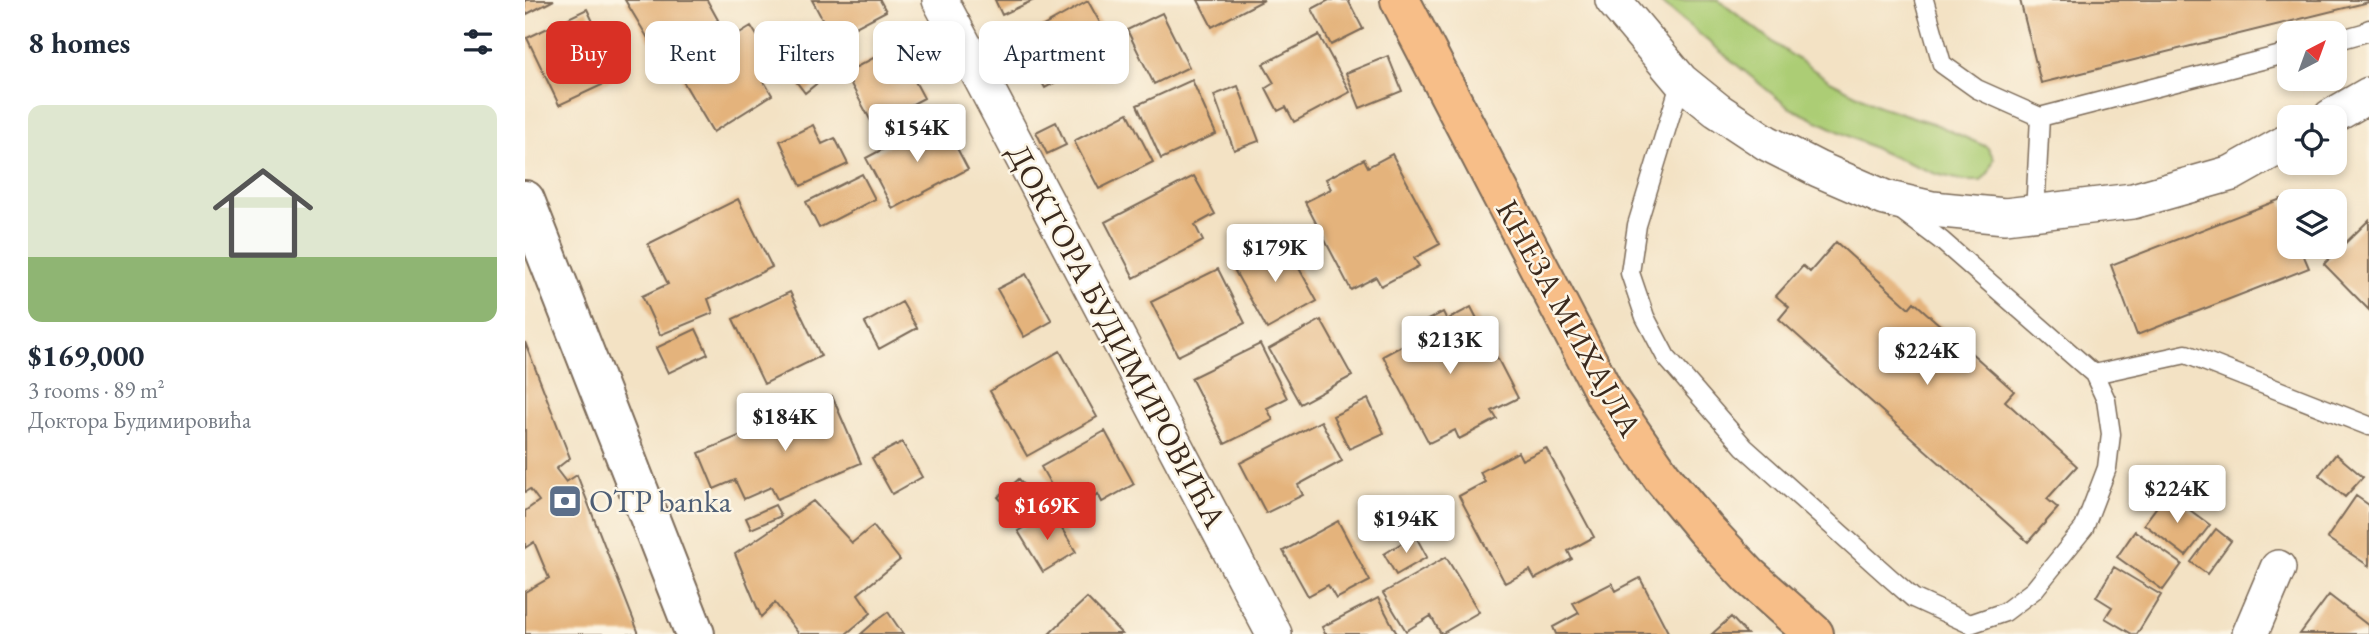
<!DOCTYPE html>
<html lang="en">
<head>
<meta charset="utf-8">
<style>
  :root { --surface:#fff; --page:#f2f2f3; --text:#1f2937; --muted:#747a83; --line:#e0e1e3; --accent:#d93025 }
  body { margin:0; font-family:"EB Garamond",serif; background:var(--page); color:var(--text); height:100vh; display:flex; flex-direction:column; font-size:26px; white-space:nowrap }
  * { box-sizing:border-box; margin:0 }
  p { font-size:23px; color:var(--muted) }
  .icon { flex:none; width:38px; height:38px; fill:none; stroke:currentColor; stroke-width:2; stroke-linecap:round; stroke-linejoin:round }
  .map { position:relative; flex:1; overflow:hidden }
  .sheet { display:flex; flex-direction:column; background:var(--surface); width:525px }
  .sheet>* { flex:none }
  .hud { position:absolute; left:21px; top:21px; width:665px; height:63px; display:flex; gap:14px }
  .needle { width:46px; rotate:41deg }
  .tools { position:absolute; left:1752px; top:21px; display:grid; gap:14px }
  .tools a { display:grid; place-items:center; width:70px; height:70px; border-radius:14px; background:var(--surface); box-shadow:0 4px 10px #0003; font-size:35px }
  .price { position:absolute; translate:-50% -60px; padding:0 16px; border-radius:7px; background:#fff; color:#222; font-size:23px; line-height:46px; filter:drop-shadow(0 2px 4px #0008) }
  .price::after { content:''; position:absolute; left:50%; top:42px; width:21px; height:16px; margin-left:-10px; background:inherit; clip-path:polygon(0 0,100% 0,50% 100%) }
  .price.active { background:var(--accent); color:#fff }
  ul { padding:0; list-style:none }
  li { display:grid; align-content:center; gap:14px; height:371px; padding:0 28px }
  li+li { border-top:2px solid var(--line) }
  li span { display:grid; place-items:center; height:217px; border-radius:14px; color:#555 }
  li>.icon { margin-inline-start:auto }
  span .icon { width:126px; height:126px; fill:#fffc; stroke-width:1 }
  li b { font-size:30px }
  h2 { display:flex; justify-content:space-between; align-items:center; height:84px; padding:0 28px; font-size:30px }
  .tag { padding:0 24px; border-radius:14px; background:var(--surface); box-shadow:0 4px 10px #0003; font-size:24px; line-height:63px }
  .tag.active { background:var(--accent); color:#fff }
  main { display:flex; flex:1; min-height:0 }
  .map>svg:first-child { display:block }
</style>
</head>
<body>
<main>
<section class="sheet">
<h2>8 homes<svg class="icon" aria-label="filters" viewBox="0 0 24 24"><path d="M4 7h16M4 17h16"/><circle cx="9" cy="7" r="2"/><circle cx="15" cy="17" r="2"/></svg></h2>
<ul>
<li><span style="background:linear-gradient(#dfe7d0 70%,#8fb573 0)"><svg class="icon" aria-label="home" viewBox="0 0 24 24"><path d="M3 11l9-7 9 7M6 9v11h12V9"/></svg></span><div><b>$169,000</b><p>3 rooms · 89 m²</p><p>Доктора Будимировића</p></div></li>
</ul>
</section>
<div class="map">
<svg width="1844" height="634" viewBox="0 0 1844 634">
  <rect width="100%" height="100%" fill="#fcf5e5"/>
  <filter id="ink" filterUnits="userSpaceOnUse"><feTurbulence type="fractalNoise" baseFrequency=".0143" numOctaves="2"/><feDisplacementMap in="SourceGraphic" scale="14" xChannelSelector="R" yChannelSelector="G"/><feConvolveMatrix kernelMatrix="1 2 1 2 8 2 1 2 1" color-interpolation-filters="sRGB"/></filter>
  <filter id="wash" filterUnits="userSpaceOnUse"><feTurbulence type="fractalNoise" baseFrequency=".00686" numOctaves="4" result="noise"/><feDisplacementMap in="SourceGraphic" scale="28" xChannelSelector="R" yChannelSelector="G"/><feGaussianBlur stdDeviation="1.57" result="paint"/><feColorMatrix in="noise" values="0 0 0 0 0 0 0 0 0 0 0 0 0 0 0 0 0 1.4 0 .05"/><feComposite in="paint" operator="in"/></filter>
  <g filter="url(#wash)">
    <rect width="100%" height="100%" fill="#f3e2c4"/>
    <path fill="#accd75" stroke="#747c4a" stroke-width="2" d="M1133,0H1193L1252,45L1305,81L1354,106L1410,124L1462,147L1469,158L1464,172L1456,181H1440L1411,174L1359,153L1263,107Z"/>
    <g id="blocks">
      <path fill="#e4b37c" d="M0,0H29L0,15Z
        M100,0H182L193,20L133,55Z
        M287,0H355L361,11L308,39Z
        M470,0H509L477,15Z
        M673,0H739L687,27Z
        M804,0H823L838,29L806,45L787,9Z
        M1495,0H1844V2L1516,83Z
        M563,1L590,50L520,88L493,40Z
        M62,9L94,77L34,105L2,38Z
        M637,13L664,67L629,84L602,30Z
        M226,26L249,63L234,73L247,95L188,132L152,71Z
        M794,35L825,92L769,122L761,107L753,111L741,88L749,83L738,64Z
        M277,41L289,55L303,44L318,62L280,93L254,59Z
        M371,46L399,98L348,125L320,73Z
        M863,56L877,91L835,108L821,73Z
        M667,80L691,134L636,159L612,105Z
        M713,86L734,141L709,150L689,95Z
        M603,113L628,162L574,189L549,141Z
        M416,118L443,169L368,209L341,158Z
        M531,122L541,145L522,154L511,132Z
        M288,125L297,144L310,138L323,164L276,186L255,141Z
        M867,154L915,244L889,258L894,266L856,286L851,277L826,290L780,202L806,189L801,179L839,159L843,167Z
        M337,174L350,199L294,228L281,202Z
        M669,176L690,214L670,225L678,241L609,278L580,222Z
        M213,199L247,267L183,299L188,313L135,335L117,296L143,284L123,244Z
        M1756,199L1764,218V247H1775L1784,268L1612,335L1586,265Z
        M1844,220V310L1799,264Z
        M758,239L792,301L742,329L707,266Z
        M1311,242L1384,308L1389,302L1489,391L1480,401L1552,466L1522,499L1533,508L1503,542L1254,319L1264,307L1251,296L1278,266L1285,272Z
        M693,269L720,323L653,356L626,302Z
        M501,274L527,321L499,337L472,289Z
        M265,292L296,356L239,384L208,319Z
        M377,302L392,328L354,349L340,323Z
        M946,307L993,398L967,411L972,419L934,439L930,430L904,443L858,356L884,342L879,332L918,312L922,320Z
        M796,320L827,376L775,404L744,349Z
        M171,329L183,354L143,373L131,348Z
        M0,342L45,458L31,469L41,482L52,475L114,634H0V592L24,578L9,542L0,548V511L14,501L5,489L0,492Z
        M735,344L762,398L742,408L748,420L700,444L666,378Z
        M535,351L572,417L502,456L465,391Z
        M307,396L336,463L252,499L246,487L219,499L210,480L189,489L174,453Z
        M843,399L859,433L824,449L808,416Z
        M796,421L817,461L773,485L778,495L741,513L715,463Z
        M580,431L609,484L577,502L573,494L541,512L516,467Z
        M377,442L397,477L367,494L347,458Z
        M1021,448L1069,537L1043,551L1047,559L1010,579L1005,570L980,583L934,496L960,482L955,472L993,452L997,460Z
        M1811,454L1838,477L1820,497L1794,475Z
        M494,479L507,494L487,512L473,497Z
        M1642,493L1685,525L1661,556L1619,524Z
        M1831,496L1844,505V566L1802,538Z
        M288,501L327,543L348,526L375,560L333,594L346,613L321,634H274L250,603L236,617L210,554Z
        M250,505L256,516L226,529L221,518Z
        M526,511L551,552L518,572L493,531Z
        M813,521L845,581L811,599L803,585L783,596L758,551Z
        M1691,529L1706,541L1682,574L1666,562Z
        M1610,531L1657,564L1638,590L1592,557Z
        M890,535L902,557L871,575L859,554Z
        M921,557L954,612L916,634L906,616L881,631L858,593Z
        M1589,567L1636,595L1612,634H1607L1580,618L1587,607L1571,597Z
        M1115,578L1144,634H1031L1028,627L1054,613L1048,603L1087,583L1091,591Z
        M1804,595L1844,626V634H1775Z
        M562,598L597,634H524L548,611Z
        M853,598L872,634H800L797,627Z
        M363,612L378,634H336L352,620Z
        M1206,617L1222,634H1187Z"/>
    </g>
  </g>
  <g filter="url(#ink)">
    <use href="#blocks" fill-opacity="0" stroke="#7b6a58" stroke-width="2"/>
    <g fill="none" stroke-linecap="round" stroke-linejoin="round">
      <g stroke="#7b6a58" stroke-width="21">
        <path id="service" d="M1399,0L1417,64L1452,89L1515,117L1764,53
          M1810,41L1842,32L1844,29
          M1156,81L1112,225L1105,273L1120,317L1141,357L1219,447L1364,577L1388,598L1445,624L1480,612L1509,590L1559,528L1582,468L1586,434L1581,400L1569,374L1417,241L1376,210
          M1510,213L1515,117
          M1569,374L1661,354L1844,426"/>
      </g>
      <g stroke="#7b6a58" stroke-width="38">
        <path id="minor" d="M415,0L749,634
          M1088,0L1156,81L1192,110L1242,143L1293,169L1360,198L1407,209L1480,216L1608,201L1707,173L1764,141
          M1806,117L1844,95
          M1725,634L1753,568"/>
      </g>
      <g stroke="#7b6a58" stroke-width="42">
        <path id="tertiary" d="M0,200L170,634"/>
      </g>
      <g stroke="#7b6a58" stroke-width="42">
        <path id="primary" d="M875,0L1081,396L1137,477L1180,529L1224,576L1289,634"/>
      </g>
      <use href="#service" stroke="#fff" stroke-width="18"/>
      <use href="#minor" stroke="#fff" stroke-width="35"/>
      <use href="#tertiary" stroke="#fff" stroke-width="38"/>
      <use href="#primary" stroke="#f7be88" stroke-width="38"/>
    </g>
  </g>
  <defs>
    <g id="bank-square" transform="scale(1.75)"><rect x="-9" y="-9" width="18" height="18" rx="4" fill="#5c6f8a" stroke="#fcf5e5"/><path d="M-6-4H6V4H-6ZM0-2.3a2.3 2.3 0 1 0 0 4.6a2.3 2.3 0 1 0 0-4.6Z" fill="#fff"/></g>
  </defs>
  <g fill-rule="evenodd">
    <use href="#bank-square" x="40" y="501"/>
  </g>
  <g text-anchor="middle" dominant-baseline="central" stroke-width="5" stroke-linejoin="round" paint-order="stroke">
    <g font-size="32" fill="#3b2a1e" stroke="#fcf5e5">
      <text transform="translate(1044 318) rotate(61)">КНЕЗА МИХАЈЛА</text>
      <text transform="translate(592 336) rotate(62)">ДОКТОРА БУДИМИРОВИЋА</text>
    </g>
    <g font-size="32" fill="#4e5e75" stroke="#fcf5e5" text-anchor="start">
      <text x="64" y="501">OTP banka</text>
    </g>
  </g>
</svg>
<div class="tools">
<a><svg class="needle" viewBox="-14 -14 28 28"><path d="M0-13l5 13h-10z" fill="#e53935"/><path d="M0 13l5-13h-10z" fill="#747a83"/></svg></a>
<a><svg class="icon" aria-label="locate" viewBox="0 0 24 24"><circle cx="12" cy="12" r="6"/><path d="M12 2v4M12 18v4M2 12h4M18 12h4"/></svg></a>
<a><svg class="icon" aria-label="layers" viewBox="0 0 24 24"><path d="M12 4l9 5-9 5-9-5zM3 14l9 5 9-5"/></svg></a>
</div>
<b class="price" style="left:392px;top:164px">$154K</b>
<b class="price" style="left:750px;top:284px">$179K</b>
<b class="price" style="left:925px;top:376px">$213K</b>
<b class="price" style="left:1402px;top:387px">$224K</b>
<b class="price" style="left:260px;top:453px">$184K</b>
<b class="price" style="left:1652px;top:525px">$224K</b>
<b class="price active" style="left:522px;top:542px">$169K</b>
<b class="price" style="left:881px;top:555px">$194K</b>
<div class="hud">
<a class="tag active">Buy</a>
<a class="tag">Rent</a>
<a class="tag">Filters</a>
<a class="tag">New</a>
<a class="tag">Apartment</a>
</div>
</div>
</main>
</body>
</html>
